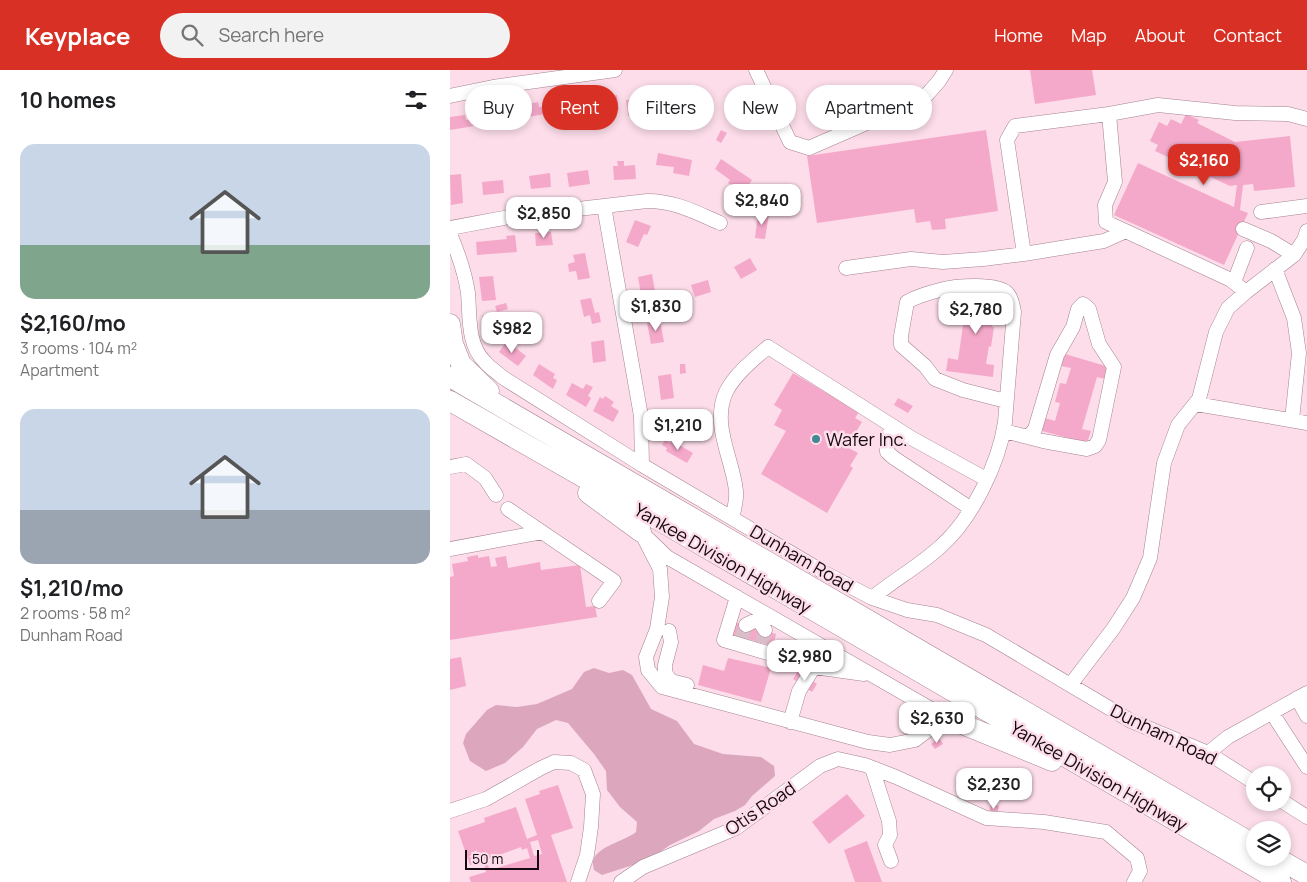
<!DOCTYPE html>
<html lang="en">
<head>
<meta charset="utf-8">
<style>
  :root { --surface:#fff; --page:#f2f2f2; --text:#202124; --muted:#757577; --accent:#d93025 }
  body { margin:0; font-family:Manrope,sans-serif; background:var(--page); color:var(--text); height:100vh; display:flex; flex-direction:column; font-size:19px; white-space:nowrap }
  * { box-sizing:border-box; margin:0 }
  p { font-size:16px; color:var(--muted) }
  .icon { flex:none; width:28px; height:28px; fill:none; stroke:currentColor; stroke-width:2; stroke-linecap:round; stroke-linejoin:round }
  .map { position:relative; flex:1; overflow:hidden }
  .side { display:flex; flex-direction:column; background:var(--surface); width:450px }
  .side>* { flex:none }
  .top-card { position:absolute; left:15px; top:15px; width:475px; height:45px; display:flex; gap:10px }
  .tools { position:absolute; left:796px; top:696px; display:grid; gap:10px }
  .tools a { display:grid; place-items:center; width:45px; height:45px; border-radius:50%; background:var(--surface); box-shadow:0 2px 8px #0003; font-size:25px }
  .scale { position:absolute; left:15px; bottom:12px; width:74px; box-sizing:border-box; padding-left:5px; border:2px solid #15090f; border-top:0; font-size:14px; line-height:18px; white-space:nowrap; color:#15090f; -webkit-text-stroke:4px #fcdde9; paint-order:stroke }
  .price { position:absolute; translate:-50% -42px; padding:0 11px; border-radius:10px; background:#fff; color:#222; font-size:16px; line-height:32px; filter:drop-shadow(0 1px 2px #0008) }
  .price::after { content:''; position:absolute; left:50%; top:30px; width:15px; height:11px; margin-left:-8px; background:inherit; clip-path:polygon(0 0,100% 0,50% 100%) }
  .price.on { background:var(--accent); color:#fff }
  ul { padding:0; list-style:none }
  li { display:grid; align-content:center; gap:10px; height:265px; padding:0 20px }
  li span { display:grid; place-items:center; height:155px; border-radius:15px; color:#555 }
  li>.icon { margin-inline-start:auto }
  span .icon { width:90px; height:90px; fill:#fffc; stroke-width:1 }
  li b { font-size:21px }
  h2 { display:flex; justify-content:space-between; align-items:center; height:60px; padding:0 20px; font-size:21px }
  .pill { padding:0 18px; border-radius:22px; background:var(--surface); box-shadow:0 2px 8px #0003; font-size:18px; line-height:45px }
  .pill.on { background:var(--accent); color:#fff }
  header { display:flex; align-items:center; gap:30px; box-sizing:border-box; height:70px; padding:0 25px; background:var(--accent); color:#fff }
  header strong { font-size:24px }
  nav { display:flex; gap:28px; margin-inline-start:auto; font-size:18px }
  .search { width:350px; height:45px; background:var(--page); display:flex; align-items:center; gap:12px; box-sizing:border-box; padding:0 18px; border-radius:28px; color:var(--muted); font-size:19px }
  main { display:flex; flex:1; min-height:0 }
  .map>svg:first-child { display:block }
</style>
</head>
<body>
<header>
<strong>Keyplace</strong>
<div class="search"><svg class="icon" aria-label="search" viewBox="0 0 24 24"><circle cx="10" cy="10" r="6"/><path d="M15 15l6 6"/></svg>Search here</div>
<nav><a>Home</a><a>Map</a><a>About</a><a>Contact</a></nav>
</header>
<main>
<section class="side">
<h2>10 homes<svg class="icon" aria-label="filters" viewBox="0 0 24 24"><path d="M4 7h16M4 17h16"/><circle cx="9" cy="7" r="2"/><circle cx="15" cy="17" r="2"/></svg></h2>
<ul>
<li><span style="background:linear-gradient(#c9d6e8 65%,#7fa58c 0)"><svg class="icon" aria-label="home" viewBox="0 0 24 24"><path d="M3 11l9-7 9 7M6 9v11h12V9"/></svg></span><div><b>$2,160/mo</b><p>3 rooms · 104 m²</p><p>Apartment</p></div></li>
<li><span style="background:linear-gradient(#c9d6e8 65%,#9aa5b1 0)"><svg class="icon" aria-label="home" viewBox="0 0 24 24"><path d="M3 11l9-7 9 7M6 9v11h12V9"/></svg></span><div><b>$1,210/mo</b><p>2 rooms · 58 m²</p><p>Dunham Road</p></div></li>
</ul>
</section>
<div class="map">
<svg width="857" height="812" viewBox="0 0 857 812">
  <rect width="100%" height="100%" fill="#fcdde9"/>
  <path fill="#dca6bd" d="M144,598L159,603L173,600L182,605L201,639L227,651L244,674L273,684L311,687L324,696L325,706L302,726L295,735L285,741L264,749L249,761L220,775L198,790L152,805L144,800C144,797 142,794 143,791C147,776 175,771 186,762L187,752L170,737L157,720L156,701L144,684L118,653L106,650L87,659L73,677L55,693L36,701L20,691L13,673L16,664L37,640L46,635L67,637L87,634L122,619L134,602Z"/>
  <path fill="#f5a9ca" fill-rule="evenodd" d="M580,0H642L646,25L585,34Z
    M161,21L162,26L167,25L169,40L157,42L156,35L141,37L139,24Z
    M206,23L208,39L201,40V43L178,46L176,30L194,28L193,24Z
    M133,27L136,43L128,44L127,38L124,39L125,47L115,48L114,42L105,43L104,29Z
    M88,32L89,37H93L95,44L72,48L70,35Z
    M57,39L60,54L53,55L52,52L38,54L36,42Z
    M736,44L749,50L747,53L785,72L840,66L845,117L804,121L803,114L793,115L790,140L798,143L774,195L664,145L688,93L784,137L787,115L780,116L705,81L708,75L700,71L709,52L717,56L721,49L731,54Z
    M15,45L16,50L23,48L24,56L0,60V47Z
    M271,60L277,63L271,73L266,70Z
    M536,60L548,141L495,149L496,159L482,160L480,151L466,153L464,139L367,153L357,86Z
    M208,83L242,90L239,106L223,103L224,97L206,95Z
    M271,89L302,110L293,123L278,113L280,110L265,99Z
    M167,91H174V96L185,95L186,109L164,110L163,96H168Z
    M138,100L140,114L119,117L117,103Z
    M100,103L101,117L81,119L79,106Z
    M11,104L13,133L1,135L0,105Z
    M53,110L54,123L33,125L32,112Z
    M308,143L319,144L315,169L305,168Z
    M185,150L201,156L197,165L194,164L188,177L176,172Z
    M101,162L103,175L86,176L85,163Z
    M65,165L67,182L27,185L26,172L57,169L56,166Z
    M135,183L140,208L128,210L126,201L119,202L118,194L125,192L123,185Z
    M300,188L307,200L291,209L284,197Z
    M202,204L206,227L192,230L188,207Z
    M43,206L46,230L32,231L29,207Z
    M258,210L261,222L245,227L241,215Z
    M509,223L556,229L554,242L544,241L542,257H544L541,277L539,276L536,294L544,295L543,307L496,301L498,288L508,290L516,235L508,234Z
    M141,228L145,243L149,242L151,252L142,254L140,245L134,247L130,230Z
    M56,233L58,239L47,242L45,236Z
    M44,242L52,265L39,269L32,246Z
    M210,251L214,272L201,274L197,253Z
    M154,270L156,291L143,293L141,272Z
    M57,271L76,286L68,296L49,282Z
    M615,284L659,297L655,309L647,307L632,359L641,361L637,373L592,361L595,348L605,351L610,333L605,332L610,313L616,314L621,298L611,296Z
    M89,294L105,304L103,308L107,310L103,319L83,305Z
    M230,294H235L236,303L230,304Z
    M343,303L409,342L405,348L412,352L397,377L408,383L400,396L403,398L377,443L311,404L336,361L324,355L332,340L324,335Z
    M221,304L224,328L211,330L208,306Z
    M122,313L133,319L136,314L143,317L138,326L141,328L136,337L116,325Z
    M155,326L164,332L161,336L169,341L163,352L143,341L150,327L153,329Z
    M448,328L463,336L458,343L444,335Z
    M215,370L220,373L222,371L243,383L237,393L216,381L217,378L212,375Z
    M28,485V488L39,486L41,497L47,496L45,488L56,486L58,498L90,492L91,500L130,495L136,537L145,536L147,547L0,570V507L4,506L2,494L18,491L17,487Z
    M285,552L326,564L323,576L282,565Z
    M11,587L16,616L0,620V589Z
    M278,588L321,598L311,632L248,615L253,595L274,601Z
    M348,601L367,614L362,622L343,609Z
    M489,668L493,674L485,679L481,674Z
    M108,715L123,758L101,765L117,812H21L19,807L36,802L33,791L20,795L8,761L35,752L34,748L66,737L77,769L87,765L75,729L90,724L89,721ZM88,770L92,784L84,786L80,772ZM71,777L72,780L77,778L80,788L40,800L36,790Z
    M397,724L415,746L379,774L362,752Z
    M541,734L549,736L547,745L539,743Z
    M417,771L432,812H405L394,780Z"/>
  <g fill="none" stroke-linecap="round" stroke-linejoin="round">
    <path stroke="#d9bdc8" stroke-width="14" stroke-dasharray="14 7" stroke-linecap="butt" d="M292,568L296,555
      M312,573L315,560"/>
    <g stroke="#a58290" stroke-width="15">
      <path id="minor" d="M306,0L340,72L359,78L474,28L489,11L496,0
        M0,26L43,17L165,0
        M154,136L191,346L192,395
        M811,142L857,136
        M0,158L59,147L197,131C225,131 245,142 270,153
        M793,159L821,171L844,185
        M0,164C8,183 15,202 18,223C20,245 17,275 35,292C40,298 47,302 52,307L192,395L375,503L422,528L457,540L487,545L536,565L681,651L758,683L805,713
        M574,184L557,70L565,56L659,44
        M396,198L461,189L493,192L533,189L574,184L654,171L676,161
        M825,199L844,248L849,283L842,350
        M784,212L797,178
        M796,222L781,210L656,152L655,135L665,112L659,44L708,35L785,43L838,44L857,49
        M746,334L857,353
        M444,357L437,367V382L444,388L520,438
        M554,361L593,371L637,379L645,376L649,370L664,297L649,274L639,239L633,234L628,239L623,257L607,285L585,359L578,367
        M0,397L16,394L35,408L46,425
        M58,439L164,511L149,531
        M282,448C284,440 287,430 286,421C283,389 261,355 276,322C285,304 304,289 318,277L463,369L536,409
        M191,462L217,487L495,647L465,670L440,675L418,672L212,617L198,600L196,587L207,559L212,527L210,499Z
        M0,479L92,462
        M287,527L274,570L364,597L414,604
        M422,528C444,510 469,496 490,477C522,449 549,393 555,352L564,242C563,236 562,229 558,224C549,212 503,216 490,220C478,223 467,226 457,232L451,266V275L475,296L485,309L513,320L556,331
        M296,555L308,549L315,560
        M219,561L221,572L215,595V603L221,611L237,615
        M621,614L663,559L683,528L692,507L700,488L714,393L728,355L749,329L766,262L778,238L796,222L844,185L854,170L857,161
        M847,628L857,646
        M822,643L857,697
        M340,652L349,621L364,597
        M758,683L778,667L857,623
        M422,698L439,751L440,765L435,775L441,791
        M832,731L857,747
        M0,741L36,729L91,698L104,692L121,693L134,700L143,724L141,757L137,785L128,812
        M171,812L193,797L286,758L370,696L388,689L415,695L446,707L536,748L594,752L656,762L687,788L690,801L684,812"/>
    </g>
    <g stroke="#a58290" stroke-width="21">
      <path id="highway" d="M0,254L3,274L11,294L39,321
        M0,307L805,775
        M0,331L215,454L831,812
        M138,423L191,462
        M495,647L602,691
        M827,788L857,805"/>
    </g>
    <use href="#minor" stroke="#fff" stroke-width="14"/>
    <use href="#highway" stroke="#fff" stroke-width="20"/>
  </g>
  <circle fill="#438895" stroke="#fcdde9" stroke-width="2" cx="366" cy="369" r="5"/>
  <g text-anchor="middle" dominant-baseline="central" stroke-width="5" stroke-linejoin="round" paint-order="stroke">
    <g font-size="18" fill="#15090f" stroke="#fcdde9" text-anchor="start">
      <text x="376" y="369">Wafer Inc.</text>
    </g>
    <g font-size="18" fill="#15090f" stroke="#fcdde9">
      <text transform="translate(273 488) rotate(30)">Yankee Division Highway</text>
      <text transform="translate(352 488) rotate(30)">Dunham Road</text>
      <text transform="translate(714 664) rotate(26)">Dunham Road</text>
      <text transform="translate(649 706) rotate(30)">Yankee Division Highway</text>
      <text transform="translate(310 738) rotate(-34)">Otis Road</text>
    </g>
  </g>
</svg>
<div class="tools">
<a><svg class="icon" aria-label="locate" viewBox="0 0 24 24"><circle cx="12" cy="12" r="6"/><path d="M12 2v4M12 18v4M2 12h4M18 12h4"/></svg></a>
<a><svg class="icon" aria-label="layers" viewBox="0 0 24 24"><path d="M12 4l9 5-9 5-9-5zM3 14l9 5 9-5"/></svg></a>
</div>
<div class="scale">50 m</div>
<b class="price on" style="left:754px;top:116px">$2,160</b>
<b class="price" style="left:312px;top:156px">$2,840</b>
<b class="price" style="left:94px;top:169px">$2,850</b>
<b class="price" style="left:206px;top:262px">$1,830</b>
<b class="price" style="left:526px;top:265px">$2,780</b>
<b class="price" style="left:62px;top:284px">$982</b>
<b class="price" style="left:228px;top:381px">$1,210</b>
<b class="price" style="left:355px;top:612px">$2,980</b>
<b class="price" style="left:487px;top:674px">$2,630</b>
<b class="price" style="left:544px;top:740px">$2,230</b>
<div class="top-card">
<a class="pill">Buy</a>
<a class="pill on">Rent</a>
<a class="pill">Filters</a>
<a class="pill">New</a>
<a class="pill">Apartment</a>
</div>
</div>
</main>
</body>
</html>
